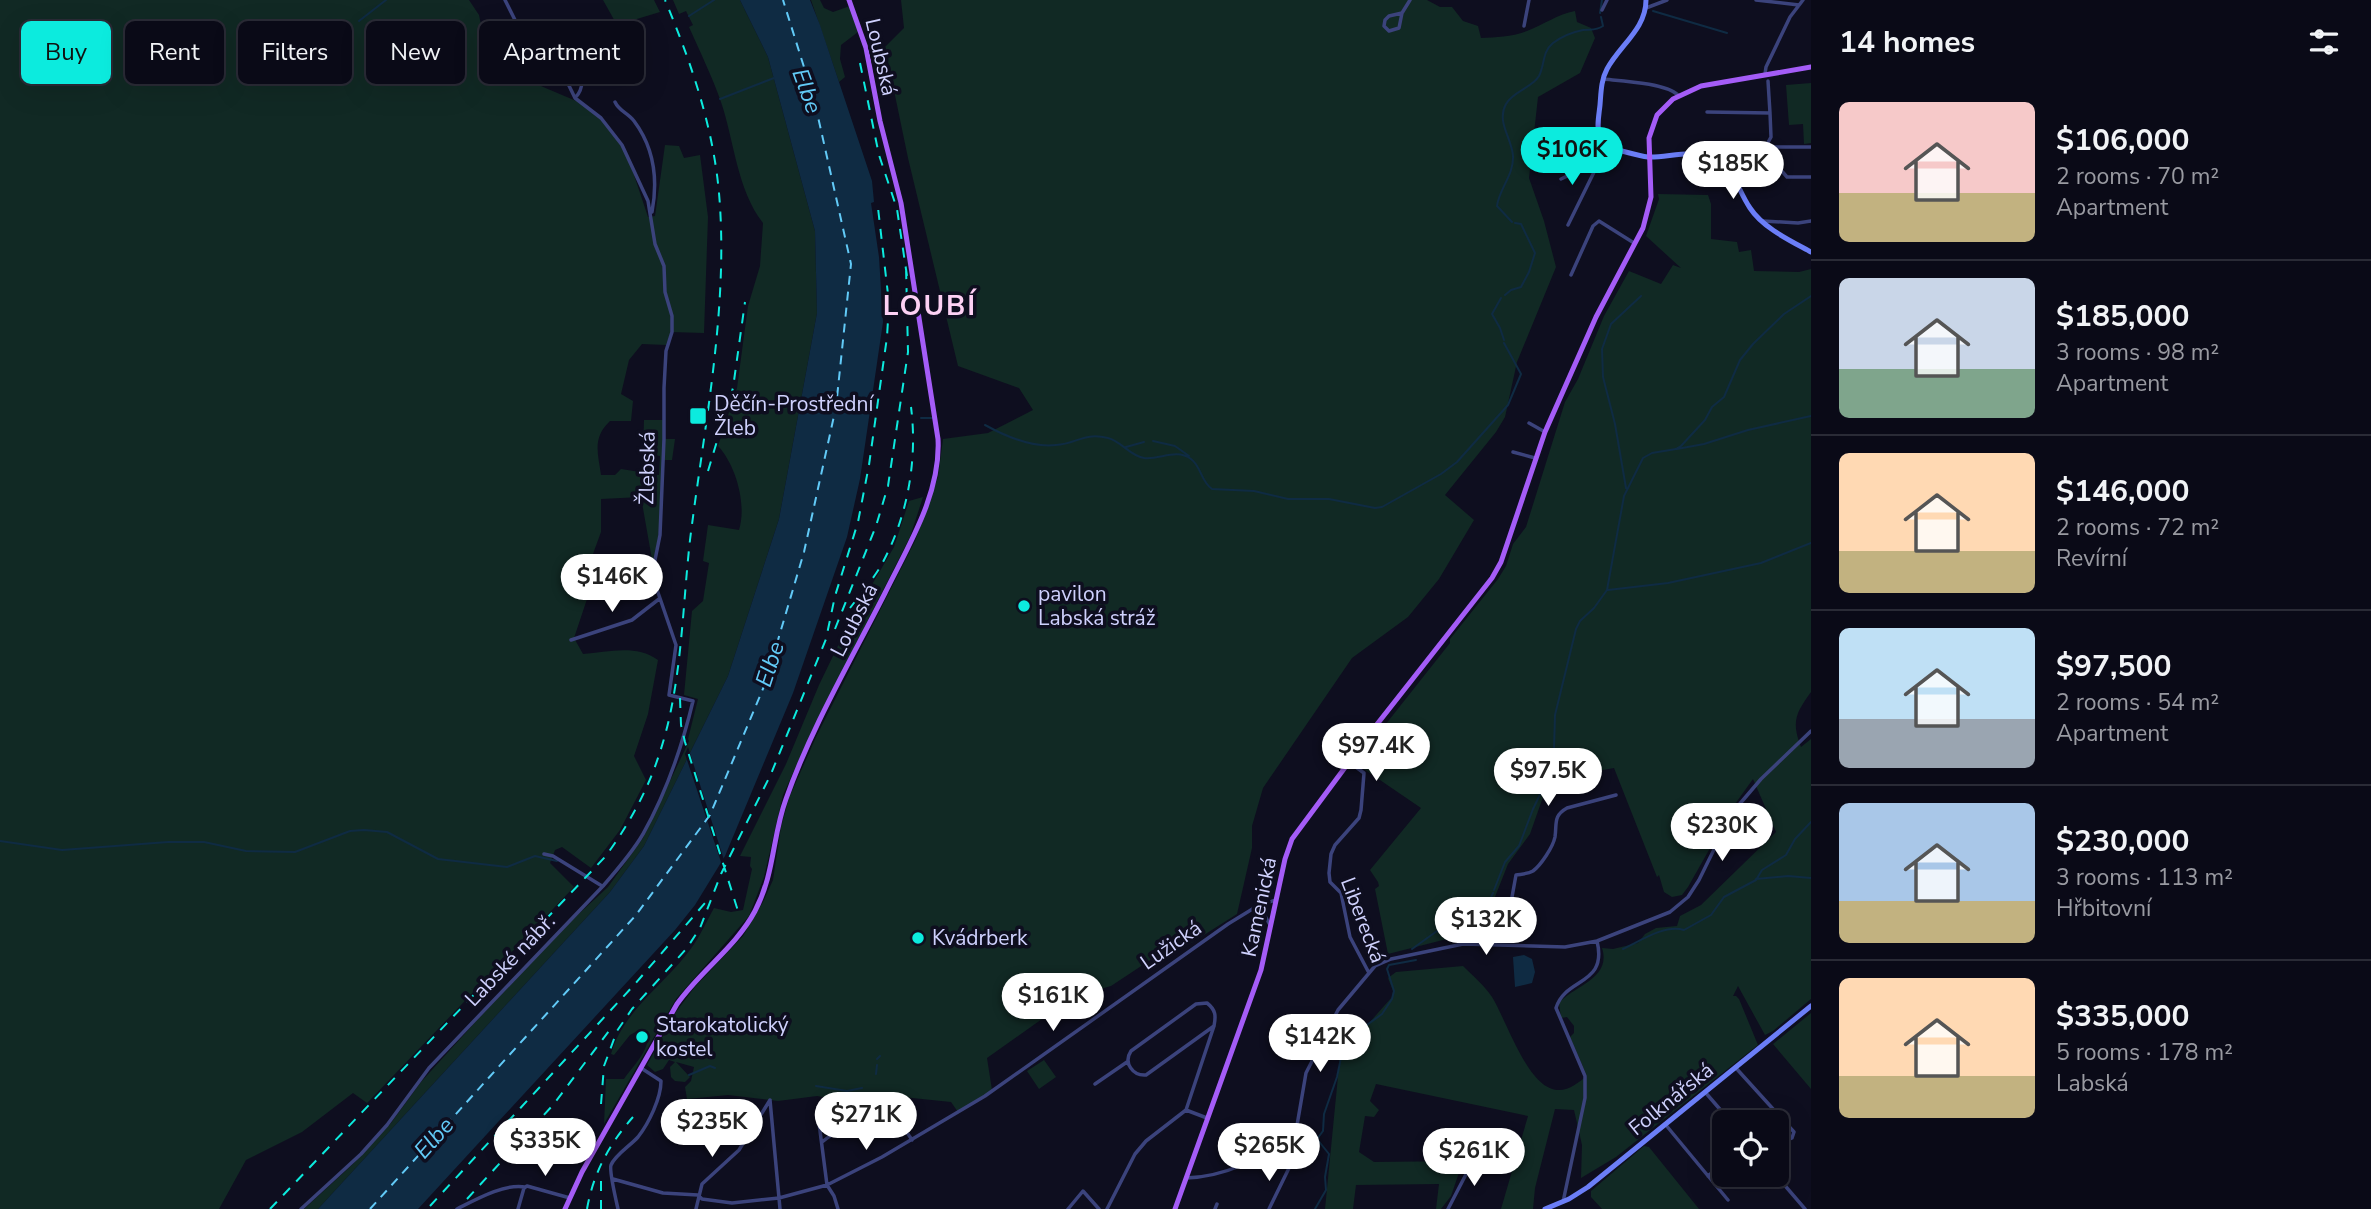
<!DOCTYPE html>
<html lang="en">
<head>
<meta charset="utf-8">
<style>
  :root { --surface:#0a0a17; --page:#181824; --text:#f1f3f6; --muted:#999aa1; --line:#2a2b36; --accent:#0cebde }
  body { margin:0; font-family:"Nunito Sans",sans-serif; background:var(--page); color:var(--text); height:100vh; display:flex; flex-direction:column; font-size:26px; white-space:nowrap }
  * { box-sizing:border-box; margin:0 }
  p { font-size:23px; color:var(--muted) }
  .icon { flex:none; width:38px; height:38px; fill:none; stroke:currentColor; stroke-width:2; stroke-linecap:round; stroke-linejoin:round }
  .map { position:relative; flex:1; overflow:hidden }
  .side { display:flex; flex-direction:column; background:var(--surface); width:560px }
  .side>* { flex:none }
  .top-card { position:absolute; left:21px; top:21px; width:665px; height:63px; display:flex; gap:14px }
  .buttons { position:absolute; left:1712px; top:1110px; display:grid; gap:14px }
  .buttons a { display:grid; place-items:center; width:77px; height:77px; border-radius:10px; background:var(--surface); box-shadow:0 7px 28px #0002,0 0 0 2px var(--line); font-size:35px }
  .price { position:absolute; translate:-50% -60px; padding:0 16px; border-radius:24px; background:#fff; color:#222; font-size:23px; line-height:46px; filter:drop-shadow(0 2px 4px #0008) }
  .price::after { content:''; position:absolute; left:50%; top:42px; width:21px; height:16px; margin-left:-10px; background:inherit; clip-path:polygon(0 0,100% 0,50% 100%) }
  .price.on { background:var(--accent); color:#111 }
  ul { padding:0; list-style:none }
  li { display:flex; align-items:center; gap:21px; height:175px; padding:0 28px }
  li+li { border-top:2px solid var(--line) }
  li span { display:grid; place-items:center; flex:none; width:196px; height:140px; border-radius:10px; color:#555 }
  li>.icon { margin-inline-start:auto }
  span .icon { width:84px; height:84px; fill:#fffc; stroke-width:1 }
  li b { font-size:30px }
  h2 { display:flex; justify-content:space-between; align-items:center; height:84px; padding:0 28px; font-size:30px }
  .tag { padding:0 24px; border-radius:10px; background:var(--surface); box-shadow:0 7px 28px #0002,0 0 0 2px var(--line); font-size:24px; line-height:63px }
  .tag.on { background:var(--accent); color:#111 }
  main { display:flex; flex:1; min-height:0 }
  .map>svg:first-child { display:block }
</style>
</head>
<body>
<main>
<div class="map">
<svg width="1811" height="1209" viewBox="0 0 1811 1209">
  <rect width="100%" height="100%" fill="#0e0e1f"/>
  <path fill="#112924" d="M0,0H469L479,15L483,34L492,49L529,81L581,103L608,125L628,157L648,217L655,216L665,145L679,146L684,158L700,155L708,217L704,333L671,332L666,345L642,344L629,360L621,394L633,401L631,421H610C592,438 598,453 601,475H615L621,469L659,475L660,456L643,454L644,420H663L664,439H675L672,460H664L661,521L653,565L641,497L601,499V532L586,573L589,593L574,638L583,654C608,652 636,644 658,660L648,714L634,756L646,780L620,830L591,868L562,847L555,850L550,863L574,887L371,1099L367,1103L353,1093L302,1132L246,1160L219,1209H0Z
    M603,0H654L660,12L617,25Z
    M673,0H740L768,57L815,231L817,313L779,519L728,676L644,846L610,892L318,1209H304L353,1164L391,1123L421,1082L479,1018L571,921L608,887L643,838L689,741L688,739L698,699L684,695L692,611L703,601L709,563L703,561L708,525L739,530C747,505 736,465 718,446L737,388L748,306L760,266L763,223C737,190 734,140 721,102C712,76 700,52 689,27L693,25L686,11L679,14Z
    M811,0H820L824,8L833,12L850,6L858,32L841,45L840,59L845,77L839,82Z
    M901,0H1427L1440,7H1452L1463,21L1478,26L1481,38C1496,37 1512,37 1527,31C1543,25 1558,14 1575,11L1577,22L1591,28L1595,38L1580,73L1538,97L1529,178L1544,221L1556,267L1517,362L1505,417L1496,432L1445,495L1474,520L1439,579L1408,617L1352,658L1263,788L1252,826V848L1237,914L1174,954L1167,949L1111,986L1073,997L987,1058L992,1090L958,1112L951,1102L893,1096L852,1102L817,1096L778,1101L728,1095L687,1099L685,1087L691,1081L694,1067L676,1062L690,1077L685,1082L675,1081L671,1077L670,1067L675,1062L669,1060L663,1069L655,1072L647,1065L676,1012L694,988L743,936L763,902L773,880L781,827L789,798L816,737L915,541L938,477L943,439L988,433L1033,410L1019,388L958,366L908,158L885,47L904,28Z
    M1811,83V143L1804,144L1803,124L1789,125L1786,85Z
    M1658,194L1708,195L1711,204V239L1737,242L1739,252L1751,250L1754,271L1799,272L1811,269V692C1796,713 1791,721 1801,747L1811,739V999L1773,1031L1765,1035L1738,986L1733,996H1736L1739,999L1758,1045L1616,1157L1581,1178L1582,1145L1574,1110L1555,1109L1535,1188L1533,1209H1501L1528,1116L1376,1084L1370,1101L1379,1110L1374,1117L1365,1116L1359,1152L1374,1162L1463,1161L1451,1196L1441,1209H1436L1439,1184L1356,1185L1353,1209H1325L1340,1056L1392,997L1393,991L1388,978L1396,972L1463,966C1473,976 1485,986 1492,997C1507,1021 1528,1090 1559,1090C1570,1090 1579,1082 1587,1076L1570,1037L1574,1033V1026L1567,1017L1561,1018L1559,1003C1573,986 1612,979 1602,948L1613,949L1638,943L1645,934L1656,928L1677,926L1680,916L1701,905L1776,832L1753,779L1735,804L1688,887L1682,895L1672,897L1664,892L1659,875L1657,877L1614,768L1549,780L1530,834L1508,864L1491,907L1476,913L1470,937L1443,940L1388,954L1375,889L1379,886L1378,882L1370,870L1421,808L1355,763L1450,643V639L1498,579L1506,566L1513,544L1526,527L1565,402L1578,379L1604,316L1629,271L1661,284L1673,265L1681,268L1646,236L1659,199Z
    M923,497L910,537L812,731L783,795L764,877L749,916L676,999L604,1124L606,1079H624C633,1066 648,1052 648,1036L641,1029L630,1035L614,1055L611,1054C623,1012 660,988 686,955C698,941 705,924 714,908L731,912L743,910L752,869L750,866L751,857L740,856L786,764L819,685L846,629L894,547L909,501Z
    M1811,1013V1089L1773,1044Z
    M1044,1060L1056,1077L1039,1089L1027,1071Z
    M1644,1146L1649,1147L1699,1209H1602L1591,1197V1191Z"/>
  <path fill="#0f2b43" d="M740,0H810L820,25L872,181L874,202L871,203L879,257L883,322L860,479L847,537L793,693L725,856L695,905L675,930L418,1209H318L610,892L644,846L728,676L779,519L817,313L815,231L768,57Z
    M1524,955L1532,959L1535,972L1532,983L1515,987L1513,957Z"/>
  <path fill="#0e0e1f" d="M688,747L725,863L723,868L685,754Z"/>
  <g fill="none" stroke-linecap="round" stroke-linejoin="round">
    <path stroke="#0f2b43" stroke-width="2" d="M1653,11L1727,33
      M1600,13L1602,0
      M689,16L714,0
      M359,21L386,0
      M720,99L774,78
      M1512,222L1497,206C1499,189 1514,175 1513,156C1512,138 1496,122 1506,104C1513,91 1532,88 1539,76C1545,64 1542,52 1553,43C1561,37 1573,32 1583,30C1591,29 1596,31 1603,26L1601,17
      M1505,295L1511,290L1521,287L1529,272L1535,253L1521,224L1515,223
      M1501,298L1492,314L1500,328L1504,340
      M921,418H932
      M985,425C1005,436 1031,448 1056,445C1077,444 1083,432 1108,438C1121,441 1130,456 1144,458C1160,460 1176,448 1191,459C1201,466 1201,482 1212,489L1254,491L1288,499H1329L1375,508L1382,507L1441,474L1457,462L1508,405L1521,374L1504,343
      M1153,441L1175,446L1189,456
      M1126,447L1144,442
      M1677,449L1704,444L1748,430L1811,416
      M1626,488L1615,424L1603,377L1602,349L1611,324L1641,296
      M1608,590L1668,583L1761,563L1811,543
      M0,841L62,850L168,842H204L246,851L295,852L350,831L364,830L387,832L438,859L507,867L535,856L557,861
      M1756,879L1788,876L1811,878
      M1494,890L1505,862L1519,846L1533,809L1547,780L1554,749L1555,715L1576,629L1580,621L1594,608L1607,590L1624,496L1643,458L1652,453L1676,449L1681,446L1705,420L1712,407L1724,397L1740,360L1753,344L1784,314L1811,296
      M1412,949L1437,931L1455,934L1462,931L1472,910L1486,908L1493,893
      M1623,949C1640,941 1665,924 1684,930L1711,915L1724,897L1756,880L1762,870L1786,855L1795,839L1811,822
      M877,1059L880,1056
      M876,1074L877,1065
      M689,1075L710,1066L715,1068
      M816,1086L847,1091L862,1088
      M1315,1209L1326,1190L1325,1177L1329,1154L1317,1139L1323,1131L1324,1114L1337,1077L1343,1048L1353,1035L1382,1014L1392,999L1394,991L1387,969L1389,965L1416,960"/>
    <path stroke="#62caf7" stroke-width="2" stroke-dasharray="9 7" stroke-linecap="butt" d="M370,1209L636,915L710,815L765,684L804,552L836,407L851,264L814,99L783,0"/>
    <path stroke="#3b437c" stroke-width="3.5" d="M1756,0L1799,5
      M1646,8L1667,0
      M1602,10L1607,0
      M1402,13L1389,16L1385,20L1384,26L1389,31L1399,28L1402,13L1410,0
      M1524,26L1529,0
      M568,37C573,56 592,81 575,98
      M1765,74L1766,67L1790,17L1803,0
      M1603,79C1622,81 1665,83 1678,95
      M1768,81L1770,113
      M615,102C619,111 628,113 634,121C655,149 658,180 652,212
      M1707,112L1770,113L1771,137L1765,148L1767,154L1787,177H1811
      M1700,153L1744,147H1811
      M1561,179C1581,170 1593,160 1601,140
      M1763,221L1798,223L1811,221
      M1568,225L1597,166L1596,152
      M1571,275L1593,226L1599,221L1634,243
      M1529,423L1545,432
      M1513,452L1535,458
      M571,640L632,620L659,599
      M1349,762L1364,773L1361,810L1359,818L1335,845L1331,854L1329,873L1330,882L1341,893L1350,937L1369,973
      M544,854L553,856L602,886
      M1259,905L1270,925
      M1494,945L1512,897L1516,875C1522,874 1528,874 1533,871C1541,865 1553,847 1555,837C1557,823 1553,816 1567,808L1616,795
      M1735,1067L1794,1132L1792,1138L1776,1145
      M1095,1084L1127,1062
      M1705,1092L1731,1122
      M770,1100L780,1209
      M1186,1110L1214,1026C1216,1016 1216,1010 1207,1003L1196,1004L1131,1051C1123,1063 1133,1076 1146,1075L1214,1026
      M819,1123L827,1185L834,1196L838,1209
      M1665,1124L1728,1200
      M822,1142C834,1131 879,1114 894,1120C902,1123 908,1134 912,1140
      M1775,1174L1805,1209
      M1708,1176L1724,1162
      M1186,1178C1226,1177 1263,1157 1295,1136
      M613,1179L663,1193L698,1195L702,1199L732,1203L779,1198L827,1185L882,1157L985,1096L1228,924L1259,905L1276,900
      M1563,1202L1585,1098V1076L1556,1008C1565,977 1608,986 1597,941
      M301,1209L361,1154L387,1125L429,1068L603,886C617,870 632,853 643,834C666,793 682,747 693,701L669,695L676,645L652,575L660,535L664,439V388L666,351L672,332V316L665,292L664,266L655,244L648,201L622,145L601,118L575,98L556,59L529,40L516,22L505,0
      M457,1209C475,1200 505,1183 525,1187
      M518,1209L524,1188L527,1186L570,1198
      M618,1209C616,1200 609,1171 611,1165C615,1155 630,1146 638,1137C649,1123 661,1098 661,1081L641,1068
      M696,1209L702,1184L739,1150L770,1100
      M1068,1209L1083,1191L1099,1209
      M1107,1209L1135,1154L1146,1141L1186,1110L1207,1118
      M1215,1209L1217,1204
      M1269,1209L1290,1166L1306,1073L1338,1010L1375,966L1391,959L1463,944L1565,947L1597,941L1670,912L1688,897L1699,880L1732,813L1761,779L1811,731
      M1448,1209L1475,1157"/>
    <path stroke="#6b7ef7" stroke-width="5" d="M1646,0C1646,29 1620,45 1607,69C1601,80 1601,93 1600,105C1599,115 1596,128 1600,137C1604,146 1613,148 1622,151C1630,153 1639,156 1648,157C1668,158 1693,148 1712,159C1738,173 1736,187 1750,208C1763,228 1791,241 1811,252
      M1545,1209L1569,1199L1588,1187L1811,1006"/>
    <path stroke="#a45cf7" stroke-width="5" d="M565,1209L582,1172L677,1004C700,971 736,947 755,911C775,873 772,837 786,799C811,728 851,660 885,593C908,546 941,494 938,439L901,203L880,121L866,48L849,0
      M1175,1209L1261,970L1285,859L1292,839L1378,723L1492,578L1501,562L1545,432L1596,317L1643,228L1651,197L1649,138L1657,115L1673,99L1701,86L1811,67"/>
    <path stroke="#0cebde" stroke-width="2" stroke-dasharray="10 9" stroke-linecap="butt" d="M860,63L879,155L897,209L907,276
      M708,471L733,388L745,302
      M850,608C860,595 870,583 879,569C907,521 918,461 911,407
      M835,629L876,526L888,486L908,352L906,266
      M680,698L681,725L685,742L738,911
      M601,1104L604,1066L617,1031L632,1009L687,948L700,928L721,874L771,774L826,639L835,596L858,522L869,465L887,337L889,303L878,208
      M601,1181V1209
      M467,1199L553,1105L609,1031
      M430,1206L634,985L705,903
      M270,1209L605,857C628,826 647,792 659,755C682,687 682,611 690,540C704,427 729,307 719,193C713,126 691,62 665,0
      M587,1209C593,1174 609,1144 633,1117"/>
  </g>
  <g fill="#0cebde" stroke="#0e0e1f" stroke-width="2.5">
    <rect x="689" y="407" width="18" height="18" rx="3.5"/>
    <circle cx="1024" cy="606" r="7"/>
    <circle cx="918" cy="938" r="7"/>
    <circle cx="642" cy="1037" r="7"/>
  </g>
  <g text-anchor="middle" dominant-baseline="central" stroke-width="7" stroke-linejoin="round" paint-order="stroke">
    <g font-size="21" fill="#cfd1fd" stroke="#0e0e1f">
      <text transform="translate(881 57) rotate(77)">Loubská</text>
      <text transform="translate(647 468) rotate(-89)">Žlebská</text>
      <text transform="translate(854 620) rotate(-63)">Loubská</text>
      <text transform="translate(1259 907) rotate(-78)">Kamenická</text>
      <text transform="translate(1363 920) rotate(69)">Liberecká</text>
      <text transform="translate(1171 945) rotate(-35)">Lužická</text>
      <text transform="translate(510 960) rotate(-46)">Labské nábř.</text>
      <text transform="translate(1671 1099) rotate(-39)">Folknářská</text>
    </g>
    <g font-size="21" fill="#cfd1fd" stroke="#0e0e1f" text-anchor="start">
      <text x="714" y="404">Děčín-Prostřední<tspan x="714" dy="24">Žleb</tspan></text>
      <text x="1038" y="594">pavilon<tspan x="1038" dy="24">Labská stráž</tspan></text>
      <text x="932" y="938">Kvádrberk</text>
      <text x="656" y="1025">Starokatolický<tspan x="656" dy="24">kostel</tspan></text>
    </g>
    <g font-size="23" font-style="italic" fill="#62caf7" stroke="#0e0e1f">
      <text transform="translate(807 91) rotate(70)">Elbe</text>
      <text transform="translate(770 664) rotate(-72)">Elbe</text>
      <text transform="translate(434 1138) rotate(-48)">Elbe</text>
    </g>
    <g font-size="28" font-weight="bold" letter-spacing="2" fill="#fdd1f4" stroke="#0e0e1f">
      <text x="930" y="306">LOUBÍ</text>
    </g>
  </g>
</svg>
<div class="buttons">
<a><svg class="icon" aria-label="locate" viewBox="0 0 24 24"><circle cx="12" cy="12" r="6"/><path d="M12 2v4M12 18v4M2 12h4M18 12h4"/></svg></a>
</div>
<b class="price on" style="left:1572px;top:187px">$106K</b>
<b class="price" style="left:1733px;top:201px">$185K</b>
<b class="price" style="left:612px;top:614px">$146K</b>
<b class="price" style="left:1376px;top:783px">$97.4K</b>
<b class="price" style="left:1548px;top:808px">$97.5K</b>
<b class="price" style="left:1722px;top:863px">$230K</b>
<b class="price" style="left:1486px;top:957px">$132K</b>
<b class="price" style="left:1053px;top:1033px">$161K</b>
<b class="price" style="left:1320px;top:1074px">$142K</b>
<b class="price" style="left:866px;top:1152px">$271K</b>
<b class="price" style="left:712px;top:1159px">$235K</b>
<b class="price" style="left:545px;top:1178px">$335K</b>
<b class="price" style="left:1269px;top:1183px">$265K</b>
<b class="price" style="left:1474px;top:1188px">$261K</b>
<div class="top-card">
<a class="tag on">Buy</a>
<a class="tag">Rent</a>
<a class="tag">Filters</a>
<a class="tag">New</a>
<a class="tag">Apartment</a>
</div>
</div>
<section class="side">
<h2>14 homes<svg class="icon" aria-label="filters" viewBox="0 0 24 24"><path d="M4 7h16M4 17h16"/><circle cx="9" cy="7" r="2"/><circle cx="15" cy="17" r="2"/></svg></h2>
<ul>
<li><span style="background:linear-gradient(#f6c9c9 65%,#c2b280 0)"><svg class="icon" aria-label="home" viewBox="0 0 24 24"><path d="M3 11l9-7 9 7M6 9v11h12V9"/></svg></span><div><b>$106,000</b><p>2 rooms · 70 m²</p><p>Apartment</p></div></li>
<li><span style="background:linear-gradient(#c9d6e8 65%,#7fa58c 0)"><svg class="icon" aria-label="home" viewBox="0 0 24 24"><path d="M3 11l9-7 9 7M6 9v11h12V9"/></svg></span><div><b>$185,000</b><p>3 rooms · 98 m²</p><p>Apartment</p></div></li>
<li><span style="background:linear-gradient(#ffd9b3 70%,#c2b280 0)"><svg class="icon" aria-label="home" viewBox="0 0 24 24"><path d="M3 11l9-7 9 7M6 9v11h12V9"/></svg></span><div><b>$146,000</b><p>2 rooms · 72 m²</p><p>Revírní</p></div></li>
<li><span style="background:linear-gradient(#bfe0f5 65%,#9aa5b1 0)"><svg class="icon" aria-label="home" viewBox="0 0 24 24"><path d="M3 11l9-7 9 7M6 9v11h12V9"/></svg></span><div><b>$97,500</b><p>2 rooms · 54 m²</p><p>Apartment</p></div></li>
<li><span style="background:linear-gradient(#a9c7e8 70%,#c2b280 0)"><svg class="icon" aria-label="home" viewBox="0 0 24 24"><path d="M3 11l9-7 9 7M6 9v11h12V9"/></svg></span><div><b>$230,000</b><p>3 rooms · 113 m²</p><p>Hřbitovní</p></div></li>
<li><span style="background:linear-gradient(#ffd9b3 70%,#c2b280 0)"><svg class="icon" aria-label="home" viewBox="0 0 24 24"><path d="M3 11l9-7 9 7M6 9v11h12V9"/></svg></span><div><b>$335,000</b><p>5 rooms · 178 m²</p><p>Labská</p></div></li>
</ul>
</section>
</main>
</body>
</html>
